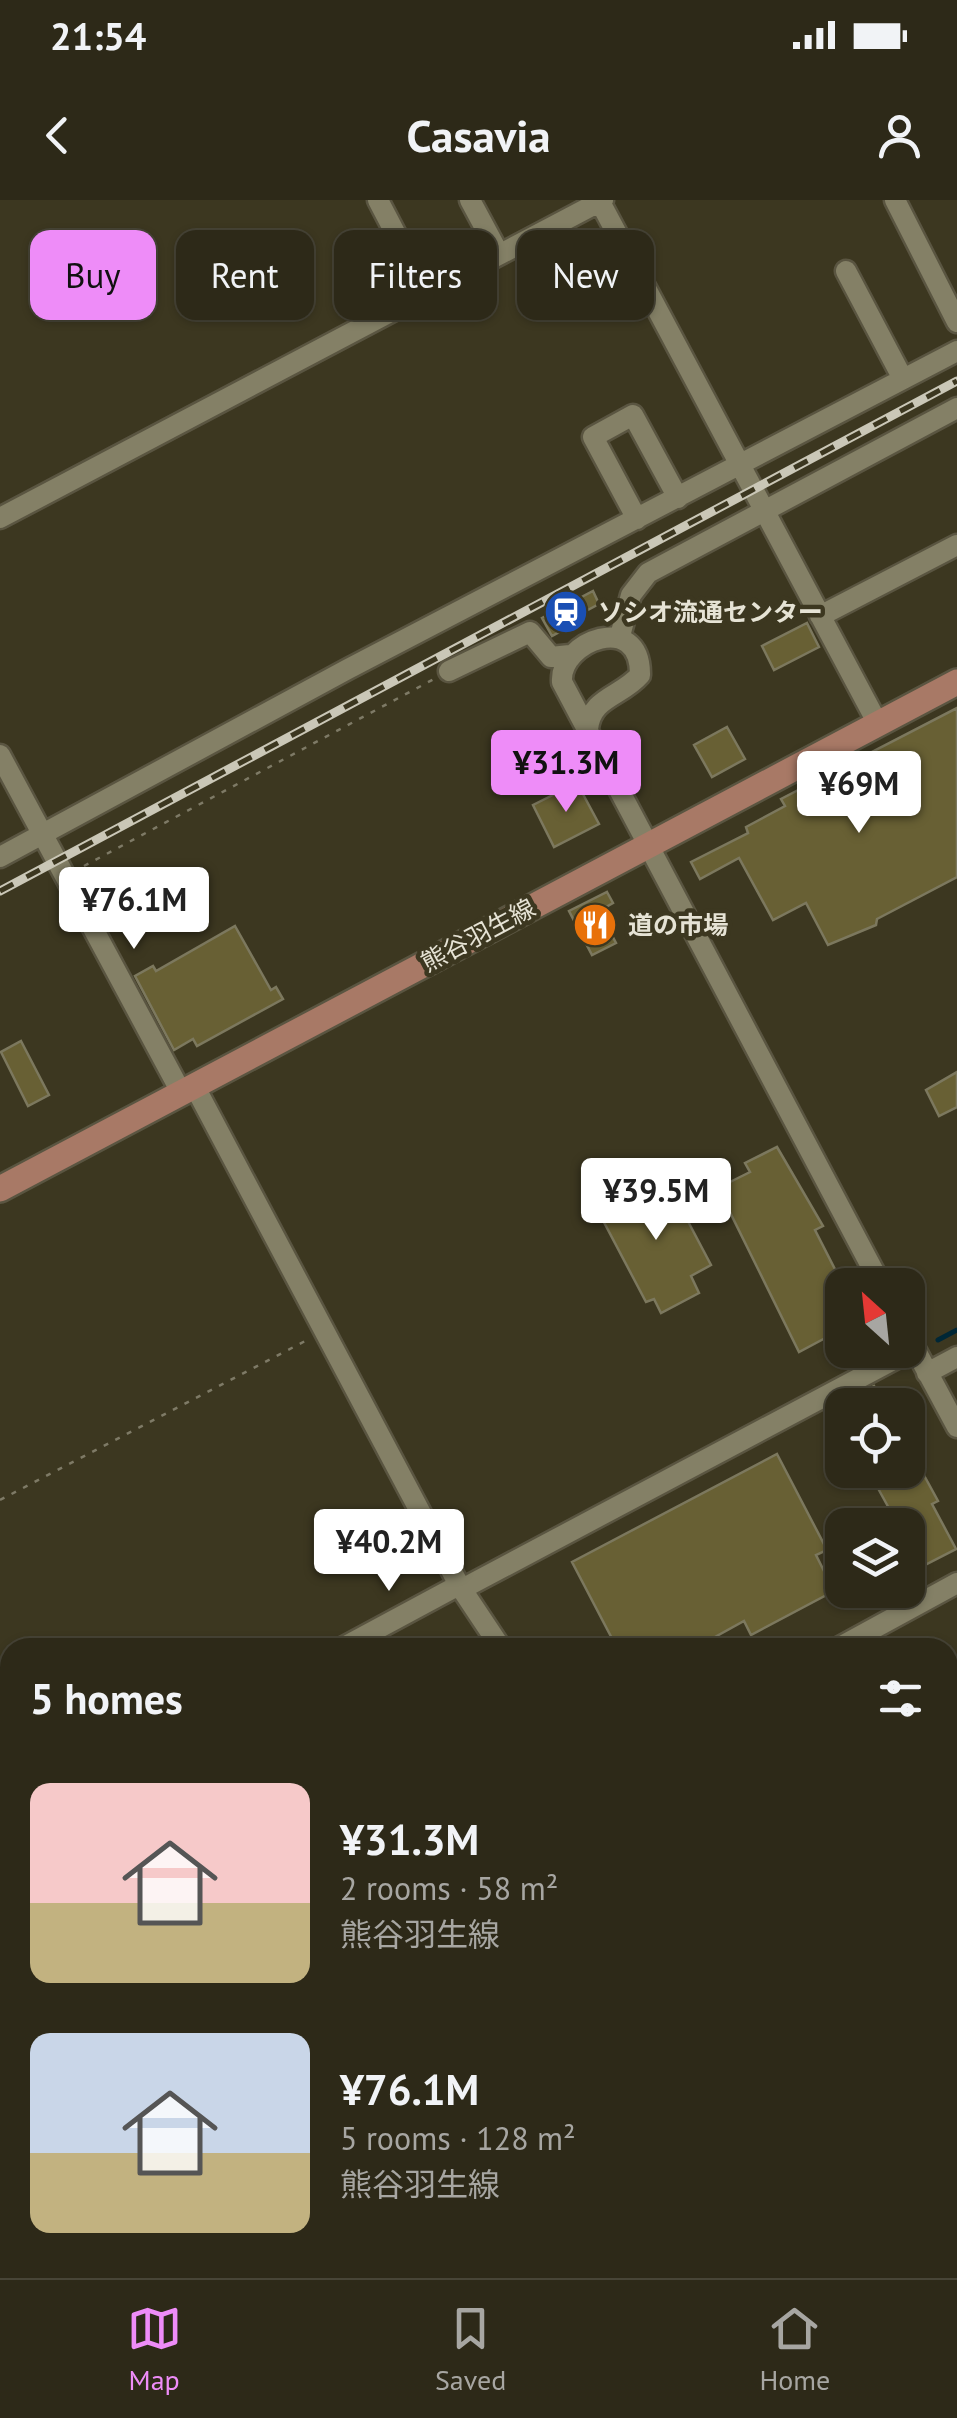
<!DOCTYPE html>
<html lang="en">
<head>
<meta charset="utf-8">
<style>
  :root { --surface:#2d2918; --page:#353121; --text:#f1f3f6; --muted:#a7a6a2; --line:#484537; --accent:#ee8cf8 }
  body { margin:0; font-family:"PT Sans","Noto Sans JP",sans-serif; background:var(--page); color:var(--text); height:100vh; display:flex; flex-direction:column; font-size:38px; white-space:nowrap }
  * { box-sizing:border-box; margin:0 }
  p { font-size:32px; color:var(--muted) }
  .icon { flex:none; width:55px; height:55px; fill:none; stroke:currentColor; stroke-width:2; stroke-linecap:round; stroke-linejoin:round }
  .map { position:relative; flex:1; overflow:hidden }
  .side { position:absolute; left:0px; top:1438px; width:958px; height:642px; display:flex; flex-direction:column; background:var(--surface); border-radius:30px 30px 0 0; box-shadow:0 2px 8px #0004,0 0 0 2px var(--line) }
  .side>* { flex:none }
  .top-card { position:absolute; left:30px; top:30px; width:898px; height:90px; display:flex; gap:20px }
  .needle { width:65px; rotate:333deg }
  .controls { position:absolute; left:825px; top:1068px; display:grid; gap:20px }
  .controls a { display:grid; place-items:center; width:100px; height:100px; border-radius:20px; background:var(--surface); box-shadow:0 2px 8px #0004,0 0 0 2px var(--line); font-size:50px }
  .price { position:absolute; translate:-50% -85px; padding:0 22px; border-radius:10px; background:#fff; color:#222; font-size:32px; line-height:65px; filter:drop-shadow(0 2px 5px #0008) }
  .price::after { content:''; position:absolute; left:50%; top:60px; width:30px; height:22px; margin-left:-15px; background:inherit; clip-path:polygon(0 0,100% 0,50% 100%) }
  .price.selected { background:var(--accent); color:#111 }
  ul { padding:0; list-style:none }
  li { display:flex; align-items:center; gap:30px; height:250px; padding:0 30px }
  li span { display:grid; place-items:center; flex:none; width:280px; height:200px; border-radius:20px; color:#555 }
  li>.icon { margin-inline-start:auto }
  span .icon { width:120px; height:120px; fill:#fffc; stroke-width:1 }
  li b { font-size:42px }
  h2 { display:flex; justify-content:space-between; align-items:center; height:120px; padding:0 30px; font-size:42px }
  .tag { padding:0 35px; border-radius:20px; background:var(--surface); box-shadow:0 2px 8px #0004,0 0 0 2px var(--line); font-size:35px; line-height:90px }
  .tag.selected { background:var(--accent); color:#111 }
  .status { display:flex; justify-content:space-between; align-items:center; height:70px; padding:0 50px; background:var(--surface); direction:ltr }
  .status svg { height:28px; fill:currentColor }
  header { display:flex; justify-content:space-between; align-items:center; height:130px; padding:0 30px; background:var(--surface); font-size:45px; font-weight:800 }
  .tabs { display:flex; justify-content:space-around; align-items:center; height:140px; border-top:2px solid var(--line); background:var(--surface); font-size:28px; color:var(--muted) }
  .tabs a { display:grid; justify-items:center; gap:5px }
  .tabs .selected { color:var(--accent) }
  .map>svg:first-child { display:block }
</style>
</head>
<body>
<div class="status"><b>21:54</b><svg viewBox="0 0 49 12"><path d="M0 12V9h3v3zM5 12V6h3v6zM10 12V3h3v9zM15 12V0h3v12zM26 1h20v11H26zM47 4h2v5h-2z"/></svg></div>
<header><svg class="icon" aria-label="back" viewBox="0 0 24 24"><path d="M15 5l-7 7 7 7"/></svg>Casavia<svg class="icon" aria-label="person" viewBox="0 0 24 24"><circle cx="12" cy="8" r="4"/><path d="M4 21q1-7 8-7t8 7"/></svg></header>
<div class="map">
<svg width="957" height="2078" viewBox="0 0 957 2078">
  <rect width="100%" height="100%" fill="#3c3720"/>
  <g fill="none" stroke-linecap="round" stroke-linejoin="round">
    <path stroke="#002736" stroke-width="5" d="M938,1140L957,1130
      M948,1738L957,1733
      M39,2078L54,2070
      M413,2078L429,2070"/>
  </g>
  <path fill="#686034" stroke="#7c785e" stroke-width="2.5" d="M593,391L599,404L560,425L563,430L552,436L542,418Z
    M807,423L819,447L774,470L762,446Z
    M957,508V677L877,719L876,725L828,745L806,703L773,720L739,658L700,679L691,662L748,633L746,627L785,606L781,599Z
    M727,527L745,559L712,577L694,545Z
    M577,583L599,624L554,647L533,605Z
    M607,692L613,703L599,711L616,743L592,755L569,711Z
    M235,726L271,790L276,787L283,799L197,846L193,839L174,850L135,776L153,766L156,771Z
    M21,841L49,895L28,906L1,852Z
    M957,872V907L939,916L926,890Z
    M777,947L823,1026L815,1030L842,1083V1118L825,1128L829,1136L799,1152L718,988L750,972L745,963Z
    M663,974L711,1065L691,1076L699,1093L661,1113L654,1099L646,1102L597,1009Z
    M874,1186L885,1205H839Z
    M908,1246L938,1301L932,1304L956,1349L919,1368L908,1347V1318L897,1323L868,1270H908Z
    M777,1254L827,1350L816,1355L834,1391L751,1435L744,1421L695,1448H617L572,1362Z"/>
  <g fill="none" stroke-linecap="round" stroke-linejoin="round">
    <g stroke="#5a5541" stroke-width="25">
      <path id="minor" d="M378,0L426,92
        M470,0L499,54
        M599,0L878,524
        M895,0L957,122
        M846,71L903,179
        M0,318L603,0
        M637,319L593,237L633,215L678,298
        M820,416L957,345
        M620,436L631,395L648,373L957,208
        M449,471L530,432L551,457L570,455
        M588,529C591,497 621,497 640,475C641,410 559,441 562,482L881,1085
        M0,555L182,894
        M0,657L348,469L957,151
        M195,887L459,1385L501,1448
        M908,1136L957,1227
        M927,1173L957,1157
        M462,1389L914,1149
        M342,1448L459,1385
        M838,1448L957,1383
        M0,1631L10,1626
        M0,1671L10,1690
        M948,1718L957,1713
        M948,1759L957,1754
        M948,1931L957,1926
        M214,2070L218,2078
        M814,2070L818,2078
        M840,2070L845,2078
        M79,2078L94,2070
        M361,2078L376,2070
        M767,2078L782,2070"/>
    </g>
    <g stroke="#5a5541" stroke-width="30">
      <path id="major" d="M0,989L957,482"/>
    </g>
    <path stroke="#7e7a66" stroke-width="2.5" stroke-dasharray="5 8" stroke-linecap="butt" d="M84,666L434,479
      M0,1300L309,1139
      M0,1942L10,1937"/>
    <use href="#minor" stroke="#848066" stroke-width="20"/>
    <use href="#major" stroke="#a87966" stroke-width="25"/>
    <g stroke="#cac7b7" stroke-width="9">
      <path id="rail" d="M0,691L957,181"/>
    </g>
    <use href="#rail" stroke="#3c3720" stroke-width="5" stroke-dasharray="15" stroke-linecap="butt"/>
  </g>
  <defs>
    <g id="station-disc" transform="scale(2.25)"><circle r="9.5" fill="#1a4fb4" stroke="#3c3720"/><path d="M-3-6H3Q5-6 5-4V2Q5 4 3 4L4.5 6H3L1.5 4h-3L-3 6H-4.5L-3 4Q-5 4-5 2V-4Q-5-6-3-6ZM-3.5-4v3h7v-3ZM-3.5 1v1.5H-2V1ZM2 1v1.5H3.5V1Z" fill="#fff"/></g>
    <g id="restaurant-disc" transform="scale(2.25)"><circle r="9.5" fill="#e8710a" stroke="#3c3720"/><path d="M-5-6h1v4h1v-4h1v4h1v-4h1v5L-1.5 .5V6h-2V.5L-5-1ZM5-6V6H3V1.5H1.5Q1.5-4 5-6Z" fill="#fff"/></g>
  </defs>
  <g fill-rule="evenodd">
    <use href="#station-disc" x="566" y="412"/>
    <use href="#restaurant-disc" x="595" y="725"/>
  </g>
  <g text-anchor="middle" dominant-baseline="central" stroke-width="9" stroke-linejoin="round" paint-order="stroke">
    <g font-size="25" font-weight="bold" fill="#e6e3d5" stroke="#3c3720" text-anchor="start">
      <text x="598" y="412">ソシオ流通センター</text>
      <text x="628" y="725">道の市場</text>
    </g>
    <g font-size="25" fill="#e6e3d5" stroke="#3c3720">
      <text transform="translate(478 735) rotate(-28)">熊谷羽生線</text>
    </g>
  </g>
</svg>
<div class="controls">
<a><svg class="needle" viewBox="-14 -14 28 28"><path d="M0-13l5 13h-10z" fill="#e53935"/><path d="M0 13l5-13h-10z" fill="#a7a6a2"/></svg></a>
<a><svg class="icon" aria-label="locate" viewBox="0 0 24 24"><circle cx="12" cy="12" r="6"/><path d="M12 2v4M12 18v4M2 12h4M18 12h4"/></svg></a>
<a><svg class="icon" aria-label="layers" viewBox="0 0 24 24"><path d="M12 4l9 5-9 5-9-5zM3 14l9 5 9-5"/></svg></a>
</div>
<b class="price selected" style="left:566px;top:615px">¥31.3M</b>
<b class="price" style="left:859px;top:636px">¥69M</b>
<b class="price" style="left:134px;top:752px">¥76.1M</b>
<b class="price" style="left:656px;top:1043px">¥39.5M</b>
<b class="price" style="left:389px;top:1394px">¥40.2M</b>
<div class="top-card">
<a class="tag selected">Buy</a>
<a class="tag">Rent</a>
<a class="tag">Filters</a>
<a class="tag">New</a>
</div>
<section class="side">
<h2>5 homes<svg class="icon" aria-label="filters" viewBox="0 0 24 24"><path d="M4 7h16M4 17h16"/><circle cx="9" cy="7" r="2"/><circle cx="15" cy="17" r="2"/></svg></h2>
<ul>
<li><span style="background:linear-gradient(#f6c9c9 60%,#c2b280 0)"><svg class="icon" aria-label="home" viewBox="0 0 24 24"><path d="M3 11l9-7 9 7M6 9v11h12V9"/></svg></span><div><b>¥31.3M</b><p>2 rooms · 58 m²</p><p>熊谷羽生線</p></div></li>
<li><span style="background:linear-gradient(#c9d6e8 60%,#c2b280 0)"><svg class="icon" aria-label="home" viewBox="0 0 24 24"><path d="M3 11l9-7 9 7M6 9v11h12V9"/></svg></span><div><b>¥76.1M</b><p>5 rooms · 128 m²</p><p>熊谷羽生線</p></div></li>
</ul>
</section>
</div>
<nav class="tabs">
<a class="selected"><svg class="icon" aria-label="map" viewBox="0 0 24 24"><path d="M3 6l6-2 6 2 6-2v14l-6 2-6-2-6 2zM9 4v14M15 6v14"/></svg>Map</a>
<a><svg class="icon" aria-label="saved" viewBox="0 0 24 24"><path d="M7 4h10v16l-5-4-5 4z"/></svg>Saved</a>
<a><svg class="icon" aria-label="home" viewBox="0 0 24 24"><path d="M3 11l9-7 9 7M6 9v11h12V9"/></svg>Home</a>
</nav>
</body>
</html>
